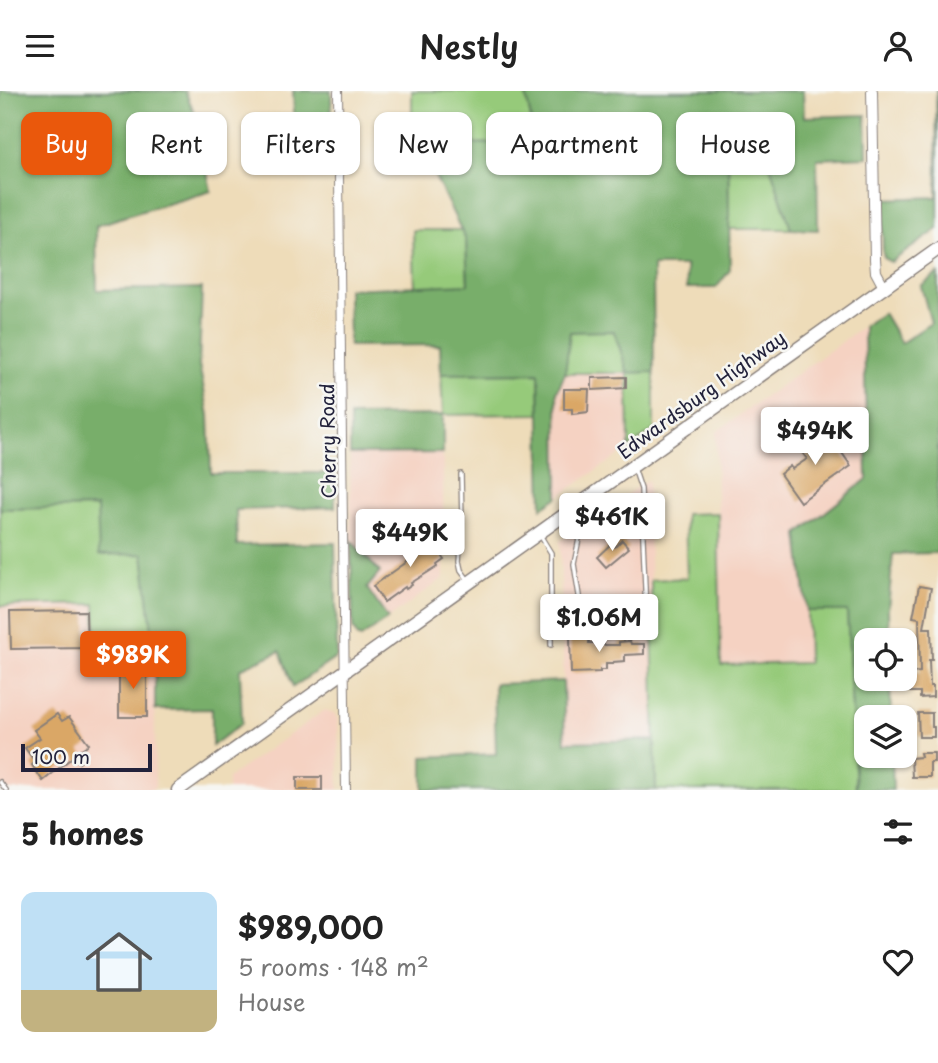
<!DOCTYPE html>
<html lang="en">
<head>
<meta charset="utf-8">
<style>
  :root { --surface:#fff; --page:#f2f2f2; --text:#222; --muted:#767676; --accent:#ea580c }
  body { margin:0; font-family:"Playpen Sans",sans-serif; background:var(--page); color:var(--text); height:100vh; display:flex; flex-direction:column; font-size:26px; white-space:nowrap }
  * { box-sizing:border-box; margin:0 }
  p { font-size:23px; color:var(--muted) }
  .icon { flex:none; width:38px; height:38px; fill:none; stroke:currentColor; stroke-width:2; stroke-linecap:round; stroke-linejoin:round }
  .map { position:relative; height:699px; overflow:hidden }
  .details { display:flex; flex-direction:column; background:var(--surface); flex:1 }
  .details>* { flex:none }
  .banner { position:absolute; left:21px; top:21px; width:896px; height:63px; display:flex; gap:14px }
  .buttons { position:absolute; left:854px; top:537px; display:grid; gap:14px }
  .buttons a { display:grid; place-items:center; width:63px; height:63px; border-radius:14px; background:var(--surface); box-shadow:0 2px 5px #0004; font-size:35px }
  .scale { position:absolute; left:21px; bottom:18px; width:131px; box-sizing:border-box; padding-left:7px; border:4px solid #22223b; border-top:0; font-size:19px; line-height:24px; white-space:nowrap; color:#22223b; -webkit-text-stroke:5px #f6f6f2; paint-order:stroke }
  .price { position:absolute; translate:-50% -60px; padding:0 16px; border-radius:7px; background:#fff; color:#222; font-size:23px; line-height:46px; filter:drop-shadow(0 2px 4px #0008) }
  .price::after { content:''; position:absolute; left:50%; top:42px; width:21px; height:16px; margin-left:-10px; background:inherit; clip-path:polygon(0 0,100% 0,50% 100%) }
  .price.selected { background:var(--accent); color:#fff }
  ul { padding:0; list-style:none }
  li { display:flex; align-items:center; gap:21px; height:175px; padding:0 21px }
  li span { display:grid; place-items:center; flex:none; width:196px; height:140px; border-radius:14px; color:#555 }
  li>.icon { margin-inline-start:auto }
  span .icon { width:84px; height:84px; fill:#fffc; stroke-width:1 }
  li b { font-size:30px }
  h2 { display:flex; justify-content:space-between; align-items:center; height:84px; padding:0 21px; font-size:30px }
  .chip { padding:0 24px; border-radius:14px; background:var(--surface); box-shadow:0 2px 5px #0004; font-size:24px; line-height:63px }
  .chip.selected { background:var(--accent); color:#fff }
  header { display:flex; justify-content:space-between; align-items:center; height:91px; padding:0 21px; background:var(--surface); font-size:32px; font-weight:600 }
  .map>svg:first-child { display:block }
</style>
</head>
<body>
<header><svg class="icon" aria-label="menu" viewBox="0 0 24 24"><path d="M4 6h16M4 12h16M4 18h16"/></svg>Nestly<svg class="icon" aria-label="person" viewBox="0 0 24 24"><circle cx="12" cy="8" r="4"/><path d="M4 21q1-7 8-7t8 7"/></svg></header>
<div class="map">
<svg width="938" height="699" viewBox="0 0 938 699">
  <rect width="100%" height="100%" fill="#f6f6f2"/>
  <filter id="ink" filterUnits="userSpaceOnUse"><feTurbulence type="fractalNoise" baseFrequency=".0143" numOctaves="2"/><feDisplacementMap in="SourceGraphic" scale="14" xChannelSelector="R" yChannelSelector="G"/><feConvolveMatrix kernelMatrix="1 2 1 2 8 2 1 2 1" color-interpolation-filters="sRGB"/></filter>
  <filter id="wash" filterUnits="userSpaceOnUse"><feTurbulence type="fractalNoise" baseFrequency=".00686" numOctaves="4" result="noise"/><feDisplacementMap in="SourceGraphic" scale="28" xChannelSelector="R" yChannelSelector="G"/><feGaussianBlur stdDeviation="1.57" result="paint"/><feColorMatrix in="noise" values="0 0 0 0 0 0 0 0 0 0 0 0 0 0 0 0 0 1.4 0 .05"/><feComposite in="paint" operator="in"/></filter>
  <g filter="url(#wash)">
    <rect width="100%" height="100%" fill="#eedcb9"/>
    <path fill="#f5d2c2" d="M864,235L867,388L798,443L807,520L808,572L720,574L716,341Z
      M565,282H628L629,357L558,406L557,301Z
      M443,362L444,487L388,528L367,497L380,481L351,450L350,363Z
      M648,389L655,649L565,651L560,450Z
      M96,513L97,567L155,566V696L151,699H0V515Z
      M325,619L335,622L338,628L339,699H228V687Z"/>
    <path fill="#96ca7a" stroke="#5c765a" stroke-width="2" d="M412,0H525L536,51L431,54V77H412Z
      M728,62H766L791,138H729Z
      M413,139H461L466,149L468,194L415,196Z
      M570,240H614L628,281H654V339L629,357L628,282H565Z
      M539,282L540,323L443,324L441,283Z
      M98,416L143,463L155,566L97,567L95,513L0,515V418Z
      M718,422L721,574L808,572L807,520H847L856,699H656L651,489L687,487L685,423Z"/>
    <path fill="#78ae6a" stroke="#4d6852" stroke-width="2" d="M0,0H185L195,23L211,100C173,112 134,121 96,135L97,199L202,197L199,274L209,324L211,382H335V416L236,419L237,454L335,452L337,566L293,596L280,560L240,578L242,632L212,655V618L155,619V566L143,463L99,464L97,416L0,418Z
      M293,0H331L332,43H295Z
      M525,0H803L804,26L866,24L867,66L817,68L818,139L791,138L766,62H728L730,179L716,197H687L686,175H653L654,281L628,282L614,240L570,241L565,282L557,301L558,406L542,417L539,282L441,283L440,254L349,255L348,198L468,193L466,149L431,77L430,54L536,51Z
      M936,0H938V138L891,171L885,168L883,163L882,108L937,106Z
      M938,182V462L893,463L888,519L889,549L866,550V588H890L891,626H866V665H892L893,699H856L847,520H807L798,443L867,388L864,235L883,222L901,252L931,232L921,195Z
      M443,324V362L350,363V325Z
      M351,450L380,481L367,497L388,528L361,547L358,546L353,538Z
      M563,590L565,651L655,649L656,699H423V666L496,663L494,593Z"/>
    <g id="blocks">
      <path fill="#daa766" d="M626,286V297L592,299V287Z
        M564,298H589L588,321L572,323V318H564Z
        M808,341L812,346L817,343L825,355L833,349L851,375L800,411L780,383L790,375L792,378L807,368L798,356L801,354L798,348Z
        M412,442L421,455L423,453L425,455L431,450L444,468L437,473L438,475L411,492L412,494L406,498L405,496L384,511L373,495L414,466L412,463L413,462L403,448Z
        M622,449L629,457L606,476L597,466L612,452L615,456Z
        M919,495L931,497L924,537H931L932,569H929L930,595H933V606L920,607V601H910V582L920,581L919,527L913,526Z
        M86,520L87,557L11,558L10,521Z
        M570,545H589V552H596V554H619V551L630,550L631,553H644V563L625,564V570L613,571V573H606V579H600V581L571,582Z
        M119,574H147V626H119Z
        M918,622H932V636H934V646H919Z
        M57,623L62,630L69,626L89,653L80,659L86,667L79,672L74,665L43,690L32,674L35,671L25,657L40,647L34,639Z
        M920,662H934V671H930V686H912L911,667L921,666Z
        M297,686H322V699H297Z"/>
    </g>
  </g>
  <g filter="url(#ink)">
    <use href="#blocks" fill-opacity="0" stroke="#887f7a" stroke-width="2"/>
    <g fill="none" stroke-linecap="round" stroke-linejoin="round">
      <g stroke="#887f7a" stroke-width="6">
        <path id="service" d="M461,383L462,432L459,470L461,479L469,490
          M565,425L579,448L574,473L581,517L592,535L617,539L637,535L646,521L641,398L634,377
          M540,444L551,462V554
          M0,691L6,699"/>
      </g>
      <g stroke="#887f7a" stroke-width="10">
        <path id="minor" d="M338,0L346,699"/>
      </g>
      <g stroke="#887f7a" stroke-width="12">
        <path id="tertiary" d="M872,0L875,168L876,181L884,196"/>
      </g>
      <g stroke="#887f7a" stroke-width="15">
        <path id="primary" d="M178,699L938,158"/>
      </g>
      <use href="#service" stroke="#fff" stroke-width="3.5"/>
      <use href="#minor" stroke="#fff" stroke-width="8"/>
      <use href="#tertiary" stroke="#fff" stroke-width="10"/>
      <use href="#primary" stroke="#fff" stroke-width="12"/>
    </g>
  </g>
  <g text-anchor="middle" dominant-baseline="central" stroke-width="5" stroke-linejoin="round" paint-order="stroke">
    <g font-size="19" fill="#22223b" stroke="#f6f6f2">
      <text transform="translate(701 303) rotate(-36)">Edwardsburg Highway</text>
      <text transform="translate(327 350) rotate(-91)">Cherry Road</text>
    </g>
  </g>
</svg>
<div class="buttons">
<a><svg class="icon" aria-label="locate" viewBox="0 0 24 24"><circle cx="12" cy="12" r="6"/><path d="M12 2v4M12 18v4M2 12h4M18 12h4"/></svg></a>
<a><svg class="icon" aria-label="layers" viewBox="0 0 24 24"><path d="M12 4l9 5-9 5-9-5zM3 14l9 5 9-5"/></svg></a>
</div>
<div class="scale">100 m</div>
<b class="price" style="left:815px;top:376px">$494K</b>
<b class="price" style="left:612px;top:462px">$461K</b>
<b class="price" style="left:410px;top:478px">$449K</b>
<b class="price" style="left:599px;top:563px">$1.06M</b>
<b class="price selected" style="left:133px;top:600px">$989K</b>
<div class="banner">
<a class="chip selected">Buy</a>
<a class="chip">Rent</a>
<a class="chip">Filters</a>
<a class="chip">New</a>
<a class="chip">Apartment</a>
<a class="chip">House</a>
</div>
</div>
<section class="details">
<h2>5 homes<svg class="icon" aria-label="filters" viewBox="0 0 24 24"><path d="M4 7h16M4 17h16"/><circle cx="9" cy="7" r="2"/><circle cx="15" cy="17" r="2"/></svg></h2>
<ul>
<li><span style="background:linear-gradient(#bfe0f5 70%,#c2b280 0)"><svg class="icon" aria-label="home" viewBox="0 0 24 24"><path d="M3 11l9-7 9 7M6 9v11h12V9"/></svg></span><div><b>$989,000</b><p>5 rooms · 148 m²</p><p>House</p></div><svg class="icon" aria-label="heart" viewBox="0 0 24 24"><path d="M12 20l-8-8c-3-5 5-10 8-4 3-6 11-1 8 4z"/></svg></li>
</ul>
</section>
</body>
</html>
